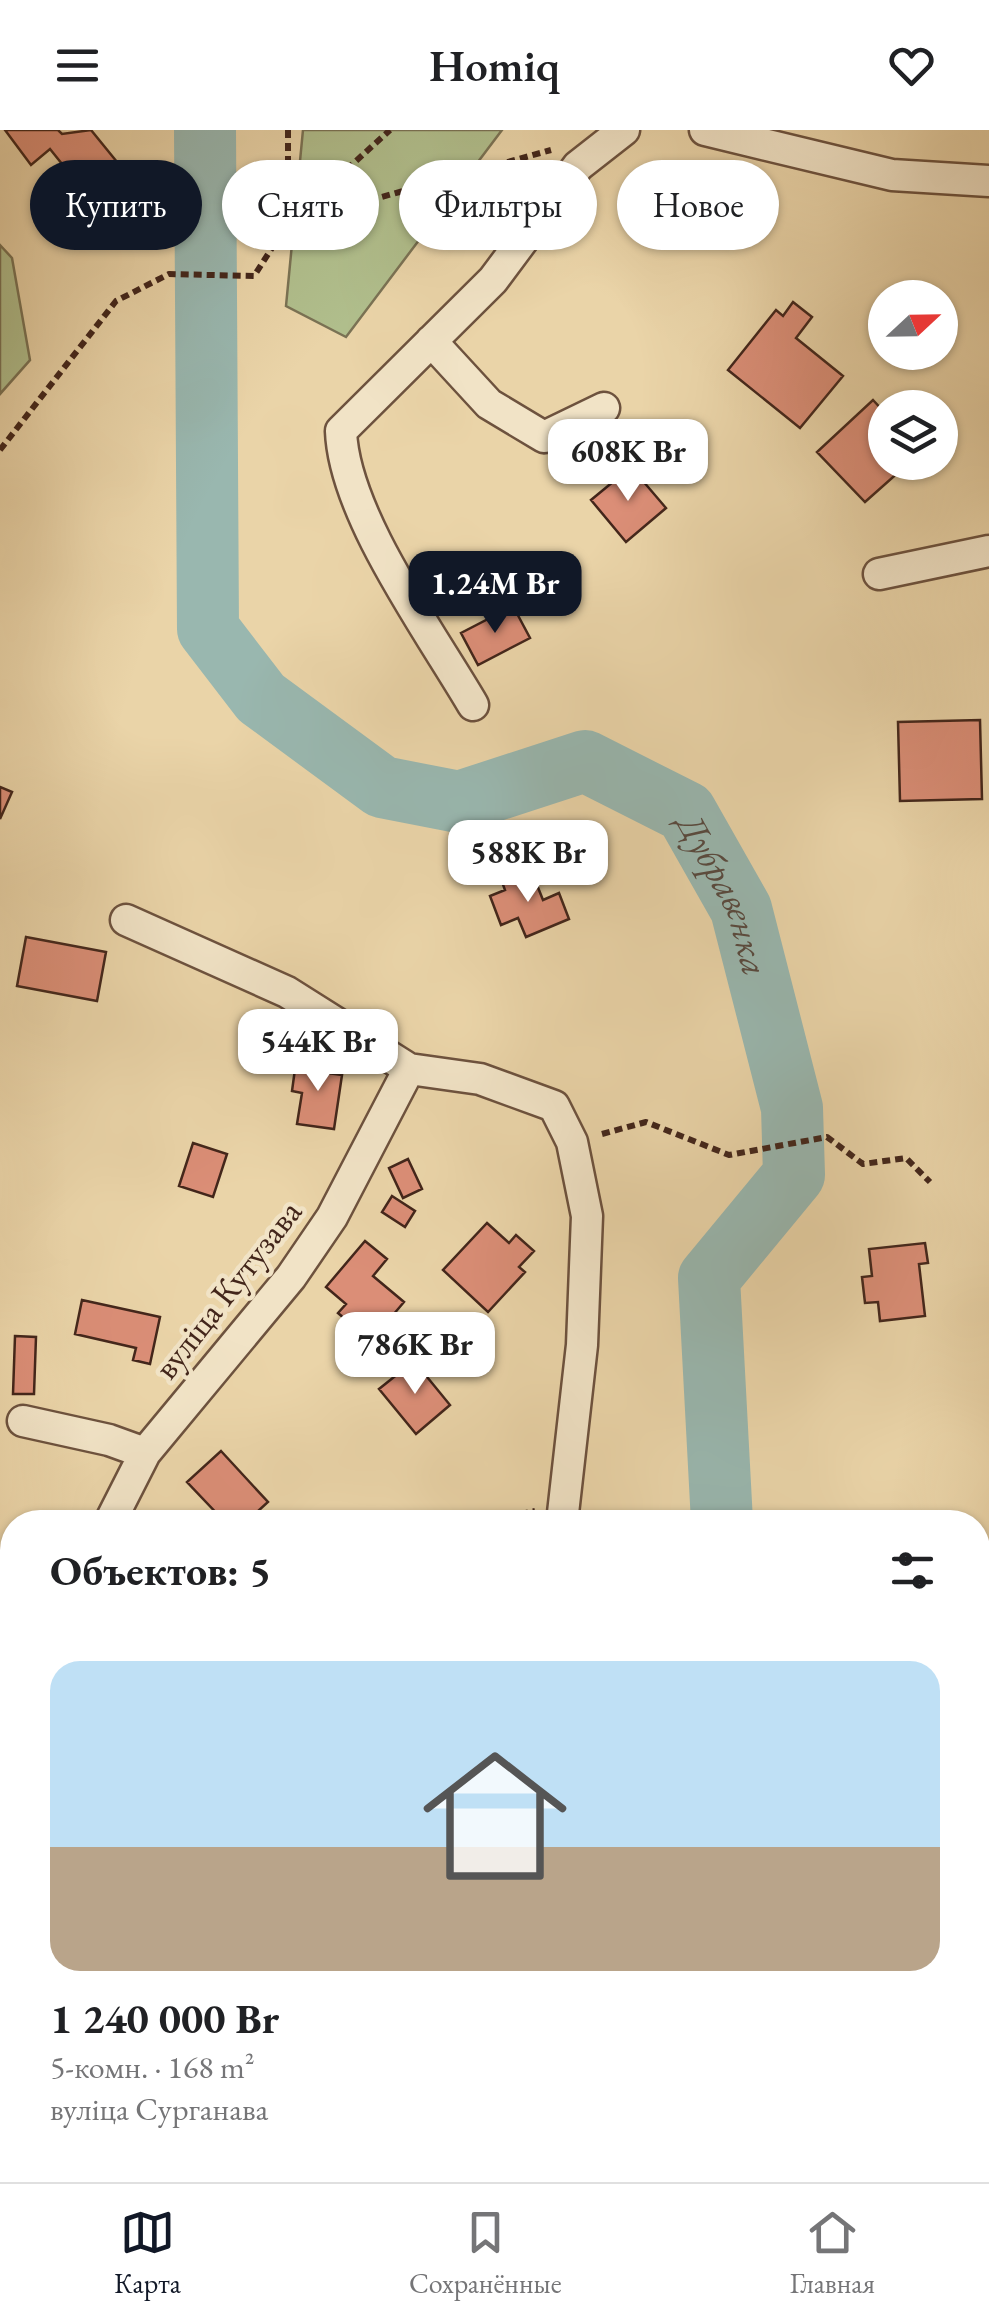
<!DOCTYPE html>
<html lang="ru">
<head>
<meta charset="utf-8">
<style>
  :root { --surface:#fff; --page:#f6f6f6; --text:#202124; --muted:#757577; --line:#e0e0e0; --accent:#111827 }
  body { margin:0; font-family:"EB Garamond",serif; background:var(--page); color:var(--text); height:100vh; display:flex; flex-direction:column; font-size:38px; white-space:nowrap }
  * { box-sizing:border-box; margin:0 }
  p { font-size:32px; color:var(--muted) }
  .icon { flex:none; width:55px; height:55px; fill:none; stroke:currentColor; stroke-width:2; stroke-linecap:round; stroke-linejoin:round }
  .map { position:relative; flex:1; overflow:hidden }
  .sheet { position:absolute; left:0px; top:1380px; width:990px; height:672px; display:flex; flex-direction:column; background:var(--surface); border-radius:40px 40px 0 0; box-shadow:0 2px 8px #0004 }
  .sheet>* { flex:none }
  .guide { position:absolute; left:30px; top:30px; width:930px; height:90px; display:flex; gap:20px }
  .needle { width:65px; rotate:68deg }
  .fabs { position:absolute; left:868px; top:150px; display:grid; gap:20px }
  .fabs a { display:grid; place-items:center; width:90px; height:90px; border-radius:50%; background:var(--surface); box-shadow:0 2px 8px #0004; font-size:50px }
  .price { position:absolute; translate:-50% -85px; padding:0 22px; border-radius:20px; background:#fff; color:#222; font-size:32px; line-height:65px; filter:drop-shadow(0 2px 5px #0008) }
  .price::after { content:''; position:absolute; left:50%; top:60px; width:30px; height:22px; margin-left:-15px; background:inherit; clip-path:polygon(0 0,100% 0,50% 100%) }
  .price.current { background:var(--accent); color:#fff }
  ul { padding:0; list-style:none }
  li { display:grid; align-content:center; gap:20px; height:530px; padding:0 50px }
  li+li { border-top:2px solid var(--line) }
  li span { display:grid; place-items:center; height:310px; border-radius:30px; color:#555 }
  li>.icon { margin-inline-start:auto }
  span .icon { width:180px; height:180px; fill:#fffc; stroke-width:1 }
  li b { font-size:42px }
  h2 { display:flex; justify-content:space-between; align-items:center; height:120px; padding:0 50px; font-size:42px }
  .chip { padding:0 35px; border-radius:45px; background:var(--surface); box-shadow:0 2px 8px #0004; font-size:35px; line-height:90px }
  .chip.current { background:var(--accent); color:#fff }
  header { display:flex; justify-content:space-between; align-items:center; height:130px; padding:0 50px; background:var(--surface); font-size:45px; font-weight:600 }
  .tabs { display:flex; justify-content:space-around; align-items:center; height:140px; border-top:2px solid var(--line); background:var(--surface); font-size:28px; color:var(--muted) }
  .tabs a { display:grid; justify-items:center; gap:5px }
  .tabs .current { color:var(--accent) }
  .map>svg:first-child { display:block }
</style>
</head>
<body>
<header><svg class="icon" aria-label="menu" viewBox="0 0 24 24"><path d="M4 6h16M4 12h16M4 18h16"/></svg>Homiq<svg class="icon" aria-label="heart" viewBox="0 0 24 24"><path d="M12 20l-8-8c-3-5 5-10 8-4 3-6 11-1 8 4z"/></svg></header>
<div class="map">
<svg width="989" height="2052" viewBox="0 0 989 2052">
  <rect width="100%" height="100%" fill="#ead4a8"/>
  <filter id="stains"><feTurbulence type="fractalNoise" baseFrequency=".002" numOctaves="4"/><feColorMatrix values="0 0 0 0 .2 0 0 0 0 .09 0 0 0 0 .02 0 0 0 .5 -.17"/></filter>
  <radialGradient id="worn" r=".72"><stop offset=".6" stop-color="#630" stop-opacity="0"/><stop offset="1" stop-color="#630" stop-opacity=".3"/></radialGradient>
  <path fill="#b0be8c" stroke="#7a7254" stroke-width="2.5" d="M303,0H502L346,207L286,176Z
    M0,115L12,128L30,230L0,264Z"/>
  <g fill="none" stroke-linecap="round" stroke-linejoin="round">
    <g stroke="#99b7af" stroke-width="62">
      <path id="s1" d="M205,0L208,499L261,568L382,657L459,672L585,631L686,682L741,779L792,978L794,1045L709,1148L722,1392"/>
      <path d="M751,2040V2052"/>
    </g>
  </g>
  <path fill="#db8e77" stroke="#43261b" stroke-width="2.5" d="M5,0H58L62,4L91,0L126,43L91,70L50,19L31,35Z
    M793,172L812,187L796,208L843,246L800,298L728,240L776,180L783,186Z
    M873,270L885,283V332H910L865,372L817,322Z
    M631,337L666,378L626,412L591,370Z
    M513,476L530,508L478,535L461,503Z
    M980,590L982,669L900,671L898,592Z
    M0,657L12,662L0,689Z
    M531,740L543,770L559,763L569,789L526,807L518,788L501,795L490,766L505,760L502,752Z
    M26,807L106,822L97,871L17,856Z
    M311,926L329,929L327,943L342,945L334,999L297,994L302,963L292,961L295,939L309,941Z
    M193,1013L227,1024L213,1067L179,1056Z
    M408,1029L422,1059L403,1068L389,1038Z
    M392,1066L415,1081L405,1097L382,1082Z
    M487,1093L509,1113L516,1105L534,1121L519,1137L525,1142L488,1182L443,1140Z
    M365,1111L387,1129L373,1146L404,1172L371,1211L338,1183L346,1174L326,1157Z
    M925,1113L928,1133L919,1134L925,1186L880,1191L878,1172L865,1173L862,1147L872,1146L869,1119Z
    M82,1170L160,1187L150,1234L133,1230L136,1218L75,1204Z
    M15,1206L36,1207L34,1264H13Z
    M414,1231L450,1275L416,1304L379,1259Z
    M221,1321L268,1372L246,1392H225L187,1352Z
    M978,1568H989V1613H978Z
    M978,1715L989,1716V1770L978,1769Z
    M989,1799V1825H978V1800Z
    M989,1864V1886L978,1887V1865Z
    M978,1921L982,1972H978Z
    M180,2040H248L244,2052H176Z"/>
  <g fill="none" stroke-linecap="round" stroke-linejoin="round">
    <g stroke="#6d523e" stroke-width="35">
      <path id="minor" d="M705,0L892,45L989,51
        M431,211L489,274L544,307L604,278
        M879,444L989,421
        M473,575C429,500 344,384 341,301L493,150L578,36L624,0
        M126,790L287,862L409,939
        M23,1291L109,1310L145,1323
        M110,1392L145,1323L291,1147L332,1087L409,939L480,949L554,976L572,1012L587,1086L582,1215L562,1392
        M0,1659L12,1639"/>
    </g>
    <path stroke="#43261b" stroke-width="6" stroke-dasharray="8 5" stroke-linecap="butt" d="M288,0V93
      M289,92L390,0
      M0,320L116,171L169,144L254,146L288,93L551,20
      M602,1004L646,992L729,1025L827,1007L863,1034L906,1028L930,1052
      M482,1392L535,1381
      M975,2052L989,2003"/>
    <use href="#minor" stroke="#f1e3c6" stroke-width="30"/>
  </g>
  <g text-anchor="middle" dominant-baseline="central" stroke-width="9" stroke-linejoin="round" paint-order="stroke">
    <g font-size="35" fill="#43261b" stroke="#f1e3c6">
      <text transform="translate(227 1159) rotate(-52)">вуліца Кутузава</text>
    </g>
    <g font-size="38" font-style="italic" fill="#584a40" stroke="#f1e3c6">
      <text stroke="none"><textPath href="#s1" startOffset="1152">Дубравенка</textPath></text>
    </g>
  </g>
  <rect width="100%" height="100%" filter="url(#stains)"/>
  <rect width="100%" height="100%" fill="url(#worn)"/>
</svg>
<div class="fabs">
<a><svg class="needle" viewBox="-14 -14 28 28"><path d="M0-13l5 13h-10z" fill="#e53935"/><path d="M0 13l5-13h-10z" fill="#757577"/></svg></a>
<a><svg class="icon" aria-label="layers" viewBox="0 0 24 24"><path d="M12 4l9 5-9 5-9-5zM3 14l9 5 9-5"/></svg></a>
</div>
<b class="price" style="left:628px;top:374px">608K Br</b>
<b class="price current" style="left:495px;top:506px">1.24M Br</b>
<b class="price" style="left:528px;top:775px">588K Br</b>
<b class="price" style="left:318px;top:964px">544K Br</b>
<b class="price" style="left:415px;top:1267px">786K Br</b>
<div class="guide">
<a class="chip current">Купить</a>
<a class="chip">Снять</a>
<a class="chip">Фильтры</a>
<a class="chip">Новое</a>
</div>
<section class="sheet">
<h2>Объектов: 5<svg class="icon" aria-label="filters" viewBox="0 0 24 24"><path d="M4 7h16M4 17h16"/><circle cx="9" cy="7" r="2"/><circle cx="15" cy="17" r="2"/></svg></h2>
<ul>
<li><span style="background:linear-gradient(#bfe0f5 60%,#b9a48a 0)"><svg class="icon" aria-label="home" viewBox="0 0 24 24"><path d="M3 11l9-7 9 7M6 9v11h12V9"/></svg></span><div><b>1 240 000 Br</b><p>5-комн. · 168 m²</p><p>вуліца Сурганава</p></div></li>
</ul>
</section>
</div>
<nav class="tabs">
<a class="current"><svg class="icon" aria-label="map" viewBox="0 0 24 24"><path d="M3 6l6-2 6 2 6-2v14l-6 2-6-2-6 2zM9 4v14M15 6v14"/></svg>Карта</a>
<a><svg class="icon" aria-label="saved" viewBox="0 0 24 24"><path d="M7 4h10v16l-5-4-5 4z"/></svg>Сохранённые</a>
<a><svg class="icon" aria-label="home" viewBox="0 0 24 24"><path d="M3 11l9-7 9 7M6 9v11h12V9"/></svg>Главная</a>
</nav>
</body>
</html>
